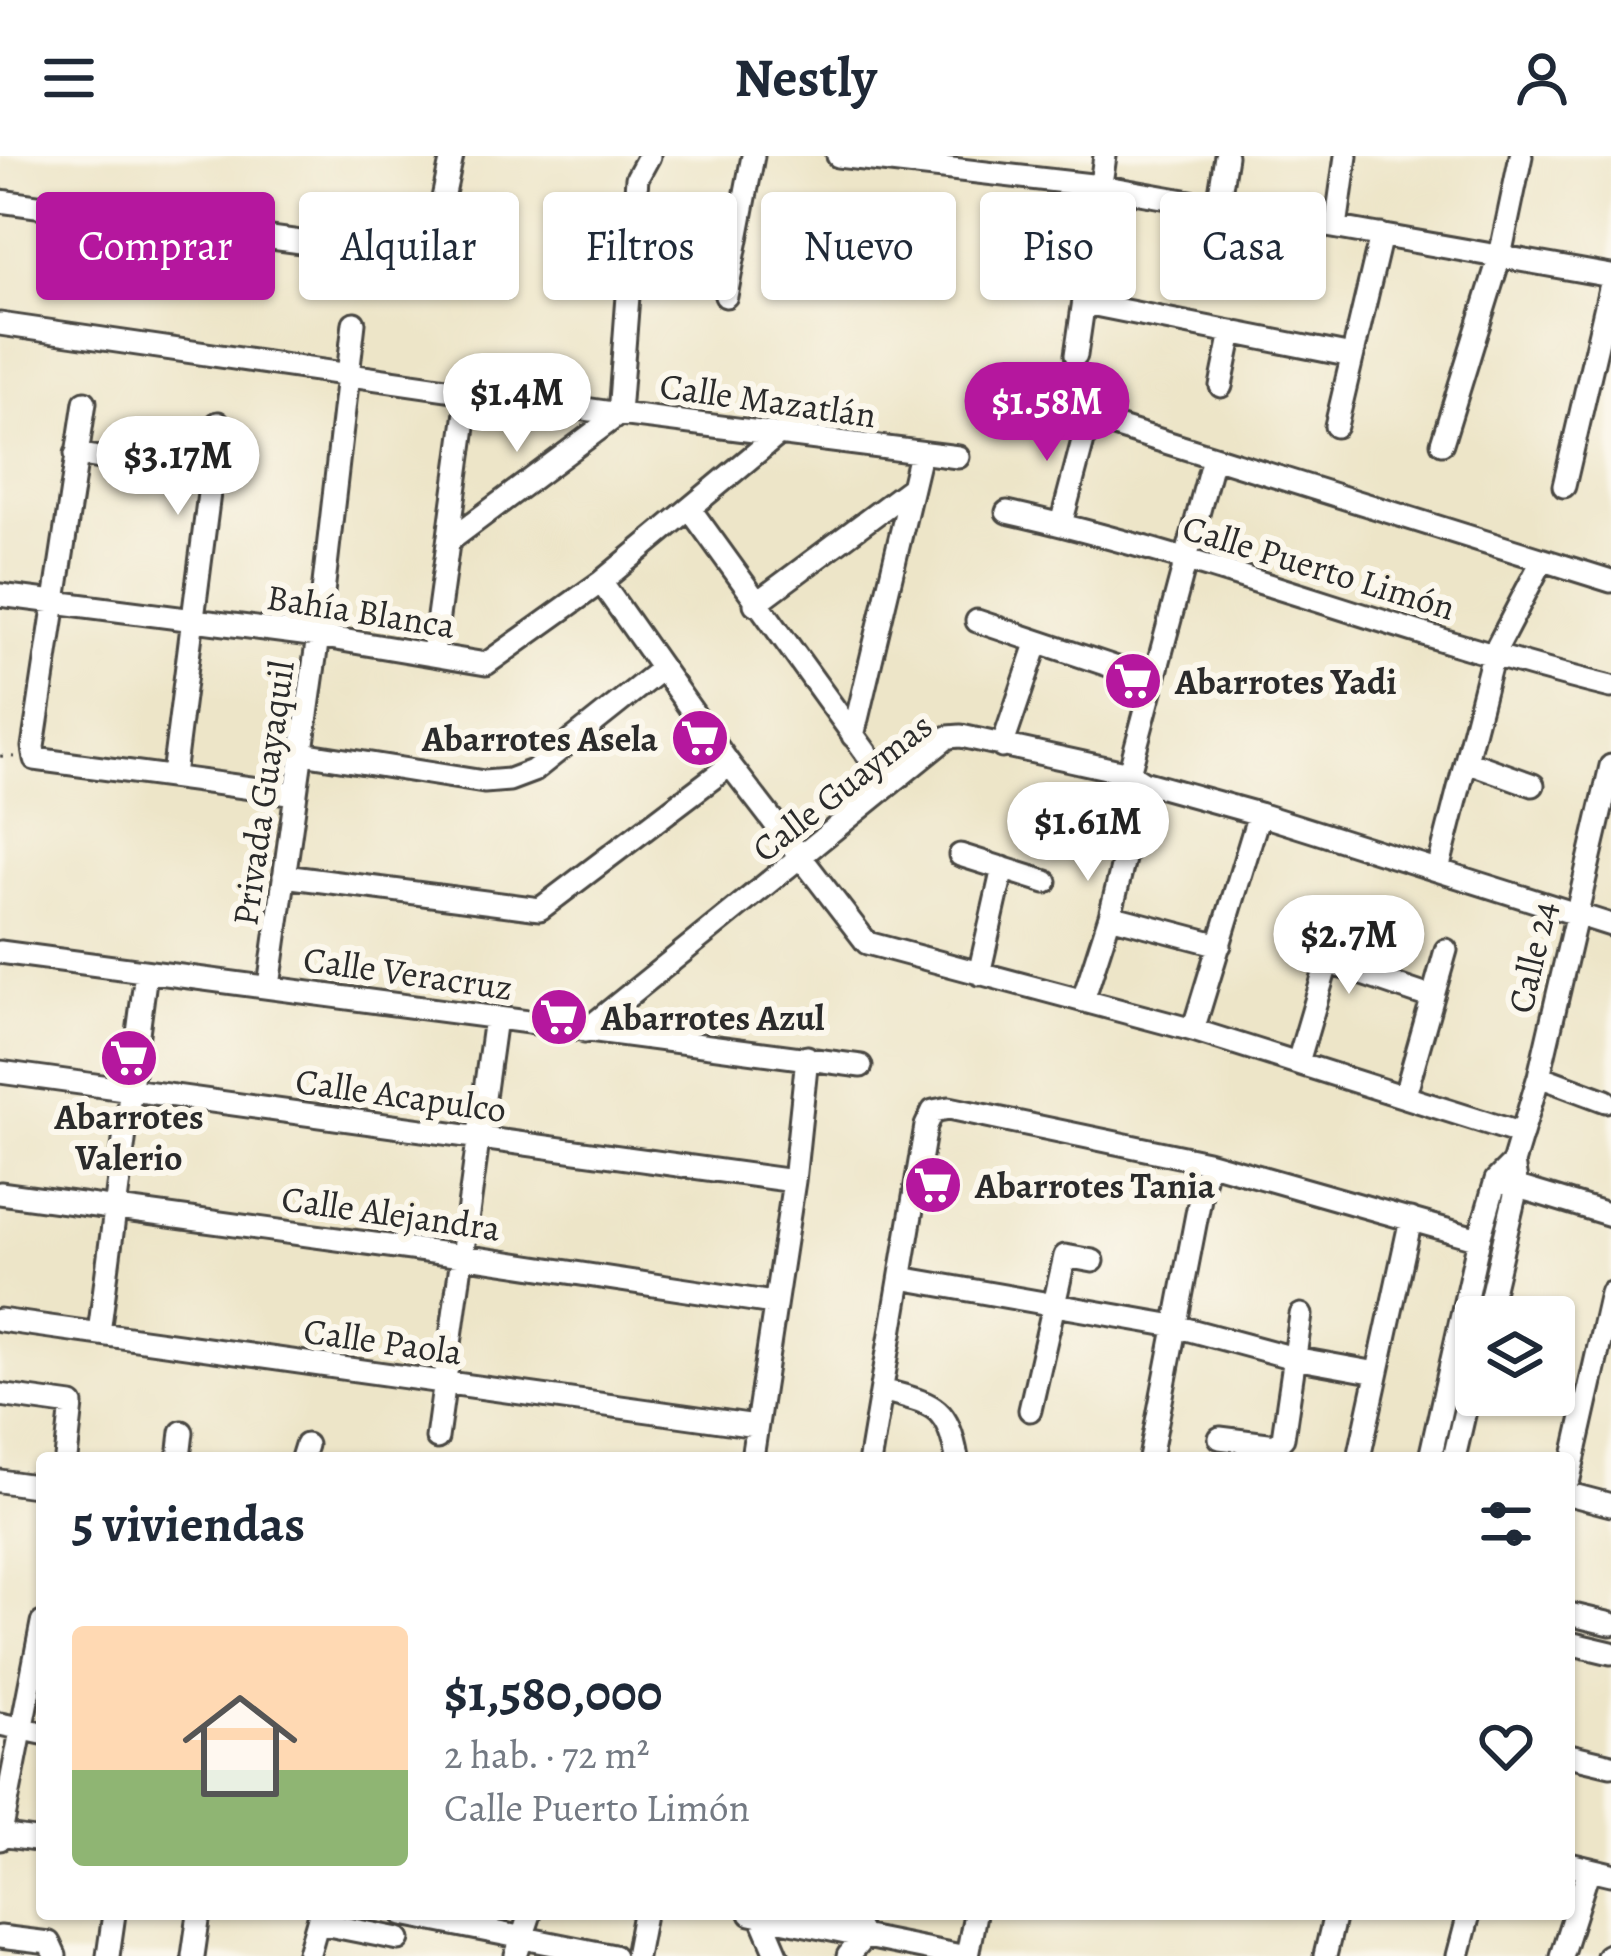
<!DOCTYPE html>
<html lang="es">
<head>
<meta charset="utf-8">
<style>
  :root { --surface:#fff; --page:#f2f2f3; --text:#1f2937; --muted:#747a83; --line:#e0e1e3; --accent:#b5179e }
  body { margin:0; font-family:Alegreya,serif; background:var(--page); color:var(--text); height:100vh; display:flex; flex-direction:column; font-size:45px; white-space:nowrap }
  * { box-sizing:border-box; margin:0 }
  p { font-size:39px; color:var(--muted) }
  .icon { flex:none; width:66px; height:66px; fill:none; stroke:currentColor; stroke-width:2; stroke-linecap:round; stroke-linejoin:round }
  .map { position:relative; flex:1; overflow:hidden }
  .panel { position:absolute; left:36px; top:1296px; width:1539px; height:468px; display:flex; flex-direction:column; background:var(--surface); border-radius:12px; box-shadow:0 3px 9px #0004 }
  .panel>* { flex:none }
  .top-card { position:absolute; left:36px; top:36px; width:1539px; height:108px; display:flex; gap:24px }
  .fabs { position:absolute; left:1455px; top:1140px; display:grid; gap:24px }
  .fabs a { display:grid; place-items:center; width:120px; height:120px; border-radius:12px; background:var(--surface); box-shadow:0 3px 9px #0004; font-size:60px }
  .price { position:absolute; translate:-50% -102px; padding:0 27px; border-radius:42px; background:#fff; color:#222; font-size:39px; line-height:78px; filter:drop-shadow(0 3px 6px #0008) }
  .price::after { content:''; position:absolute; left:50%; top:72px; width:36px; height:27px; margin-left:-18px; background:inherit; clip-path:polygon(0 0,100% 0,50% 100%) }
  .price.current { background:var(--accent); color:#fff }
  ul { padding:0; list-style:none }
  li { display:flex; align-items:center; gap:36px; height:300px; padding:0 36px }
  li+li { border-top:3px solid var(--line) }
  li span { display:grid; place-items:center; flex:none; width:336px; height:240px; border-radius:12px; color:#555 }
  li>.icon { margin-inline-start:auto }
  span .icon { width:144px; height:144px; fill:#fffc; stroke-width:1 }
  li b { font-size:51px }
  h2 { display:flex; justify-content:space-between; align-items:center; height:144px; padding:0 36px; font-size:51px }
  .tag { padding:0 42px; border-radius:12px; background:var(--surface); box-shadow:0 3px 9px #0004; font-size:42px; line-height:108px }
  .tag.current { background:var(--accent); color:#fff }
  header { display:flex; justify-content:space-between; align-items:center; height:156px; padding:0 36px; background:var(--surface); font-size:54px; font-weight:700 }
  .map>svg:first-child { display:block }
</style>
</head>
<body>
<header><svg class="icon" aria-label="menu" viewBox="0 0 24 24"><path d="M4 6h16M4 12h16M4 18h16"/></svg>Nestly<svg class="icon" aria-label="person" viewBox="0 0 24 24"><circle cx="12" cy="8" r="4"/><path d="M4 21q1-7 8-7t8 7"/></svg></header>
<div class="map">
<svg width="1611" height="1800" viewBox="0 0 1611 1800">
  <rect width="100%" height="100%" fill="#fbf7ec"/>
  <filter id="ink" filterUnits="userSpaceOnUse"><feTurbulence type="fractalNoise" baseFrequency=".00833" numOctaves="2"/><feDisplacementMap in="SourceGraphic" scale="24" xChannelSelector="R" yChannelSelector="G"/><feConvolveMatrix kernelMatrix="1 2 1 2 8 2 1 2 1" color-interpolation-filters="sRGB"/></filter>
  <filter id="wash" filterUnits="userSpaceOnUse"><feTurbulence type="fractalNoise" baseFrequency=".004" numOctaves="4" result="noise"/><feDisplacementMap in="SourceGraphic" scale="48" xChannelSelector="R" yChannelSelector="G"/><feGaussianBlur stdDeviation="2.7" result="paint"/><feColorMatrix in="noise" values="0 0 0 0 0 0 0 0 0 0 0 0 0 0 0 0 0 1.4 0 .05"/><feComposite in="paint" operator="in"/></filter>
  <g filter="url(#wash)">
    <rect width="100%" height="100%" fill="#ede5c8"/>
  </g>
  <g filter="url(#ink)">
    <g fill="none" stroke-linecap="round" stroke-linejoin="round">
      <g stroke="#484743" stroke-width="27">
        <path id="minor" d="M838,0L1100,30L1611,120
          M0,45L389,98L421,99L435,80L452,0
          M1218,50L1226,0
          M1336,71L1346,0
          M726,140L753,0
          M1085,147L1352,200
          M0,168L619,258L958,301
          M1076,199L1105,0
          M1221,230L1232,176
          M1031,244L1611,425
          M85,246L33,591L35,603L296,638
          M1336,270L1381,79
          M1442,287L1500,100L1521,0
          M76,298L212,321
          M1564,330L1611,128
          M690,353L888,627
          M1007,356C1212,402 1407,481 1611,531
          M1061,368L1089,262
          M449,385L619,258L637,22L649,0
          M601,426L730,609L867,787L1193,874L1522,978
          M0,439L318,480L486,508L601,426L779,278
          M755,448L911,332
          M977,465L1153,524
          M433,497L469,234
          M853,580L920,298
          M1002,591L1037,488
          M302,597L484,626L509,624L533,615L660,514
          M1469,606L1533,629
          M1129,617L1213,302
          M173,619L218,267
          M960,699L1046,726
          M1438,714L1493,499L1542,405
          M284,720L540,753L730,609
          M1110,760L1220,789
          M0,796L861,910
          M1330,807L1430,841
          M979,818L1003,712
          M269,830L318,480L354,167
          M1083,844L1110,760L1143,626
          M1193,874L1259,658
          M585,875L948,581L961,580L1129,617L1143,626L1259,658L1611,769
          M1298,906L1341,760
          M0,916L794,1025
          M1539,920L1606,945
          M1405,939L1446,794
          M1508,1028L1611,1059
          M0,1037L462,1100L773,1147
          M901,1122L1175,1170L1294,1202L1377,1217
          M1486,1161L1517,1031L1513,1007L1539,920L1611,610
          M0,1164L756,1270
          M99,1177L146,816
          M882,1234C932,1248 947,1247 957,1302
          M0,1239L72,1249L66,1302
          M1030,1254L1065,1100L1093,1105
          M437,1282L495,862
          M1220,1282L1276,1289L1283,1282L1301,1159
          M179,1302L182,1276
          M302,1302L306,1289
          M752,1302L794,1025L807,901
          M870,1302L926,970L933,955L949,952L1207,1006L1479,1083
          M1150,1302L1207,1006
          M1359,1302L1411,1063
          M1430,1302L1479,1083L1496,1024L1513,1007
          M1454,1302L1476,1207
          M1569,1323L1611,1137
          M0,1325L42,1331
          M1569,1338L1611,1349
          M1569,1458L1611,1468
          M1569,1487L1611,1497
          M0,1568L42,1577
          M1569,1599L1611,1609
          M0,1679L42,1685
          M0,1683L42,1467
          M1569,1708L1611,1718
          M403,1758L614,1800
          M751,1758L961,1800
          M764,1758L761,1760L778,1800
          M318,1767L399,1783
          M0,1781L49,1787L55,1800
          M108,1800L114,1758
          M193,1800L199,1758
          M308,1800L320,1758
          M516,1800L530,1758
          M636,1800L644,1758
          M848,1800L863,1782L851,1758
          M967,1800L975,1758
          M1325,1800L1335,1758
          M1458,1800L1469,1758
          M1561,1800L1589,1713
          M1607,1800L1611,1798"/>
      </g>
      <path stroke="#484743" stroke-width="3" stroke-dasharray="3 9" stroke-linecap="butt" d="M0,600L16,601"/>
      <use href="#minor" stroke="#fff" stroke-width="21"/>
    </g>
  </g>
  <defs>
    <g id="supermarket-disc" transform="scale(3)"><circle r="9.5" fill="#b5179e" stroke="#fbf7ec"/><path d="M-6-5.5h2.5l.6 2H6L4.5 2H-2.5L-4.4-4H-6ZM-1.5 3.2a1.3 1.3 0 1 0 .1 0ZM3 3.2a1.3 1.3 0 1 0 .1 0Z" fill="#fff"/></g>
  </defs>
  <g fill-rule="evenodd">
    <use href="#supermarket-disc" x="1133" y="525"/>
    <use href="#supermarket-disc" x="700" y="582"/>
    <use href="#supermarket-disc" x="559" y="861"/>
    <use href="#supermarket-disc" x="129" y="902"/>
    <use href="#supermarket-disc" x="933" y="1029"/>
  </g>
  <g text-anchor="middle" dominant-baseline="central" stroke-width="12" stroke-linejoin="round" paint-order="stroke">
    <g font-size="36" fill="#2b2b2b" stroke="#fbf7ec">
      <text transform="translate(768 244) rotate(8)">Calle Mazatlán</text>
      <text transform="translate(1319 411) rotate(17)">Calle Puerto Limón</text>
      <text transform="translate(361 455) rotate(9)">Bahía Blanca</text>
      <text transform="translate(842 631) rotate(-38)">Calle Guaymas</text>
      <text transform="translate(263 637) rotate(-82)">Privada Guayaquil</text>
      <text transform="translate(1532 801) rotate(-77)">Calle 24</text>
      <text transform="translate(408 817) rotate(8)">Calle Veracruz</text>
      <text transform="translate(401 939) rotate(8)">Calle Acapulco</text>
      <text transform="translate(391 1057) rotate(8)">Calle Alejandra</text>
      <text transform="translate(383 1185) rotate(8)">Calle Paola</text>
    </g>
    <g font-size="36" font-weight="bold" fill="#2b2b2b" stroke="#fbf7ec" text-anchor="start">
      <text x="1175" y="525">Abarrotes Yadi</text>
      <text x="658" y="582" text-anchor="end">Abarrotes Asela</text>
      <text x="601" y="861">Abarrotes Azul</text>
      <text x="129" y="960" text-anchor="middle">Abarrotes<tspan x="129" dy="41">Valerio</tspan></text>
      <text x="975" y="1029">Abarrotes Tania</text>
    </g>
  </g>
</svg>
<div class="fabs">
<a><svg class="icon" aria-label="layers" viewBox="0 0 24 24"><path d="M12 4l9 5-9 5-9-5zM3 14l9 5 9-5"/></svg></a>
</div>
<b class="price" style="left:517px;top:299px">$1.4M</b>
<b class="price current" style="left:1047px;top:308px">$1.58M</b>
<b class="price" style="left:178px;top:362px">$3.17M</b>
<b class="price" style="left:1088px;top:728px">$1.61M</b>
<b class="price" style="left:1349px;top:841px">$2.7M</b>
<div class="top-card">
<a class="tag current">Comprar</a>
<a class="tag">Alquilar</a>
<a class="tag">Filtros</a>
<a class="tag">Nuevo</a>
<a class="tag">Piso</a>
<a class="tag">Casa</a>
</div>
<section class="panel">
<h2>5 viviendas<svg class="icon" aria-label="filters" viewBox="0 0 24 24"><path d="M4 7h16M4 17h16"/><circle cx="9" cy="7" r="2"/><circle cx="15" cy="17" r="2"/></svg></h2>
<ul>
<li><span style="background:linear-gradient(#ffd9b3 60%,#8fb573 0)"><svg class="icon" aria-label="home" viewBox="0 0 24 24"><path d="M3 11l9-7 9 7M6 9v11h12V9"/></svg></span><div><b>$1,580,000</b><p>2 hab. · 72 m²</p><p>Calle Puerto Limón</p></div><svg class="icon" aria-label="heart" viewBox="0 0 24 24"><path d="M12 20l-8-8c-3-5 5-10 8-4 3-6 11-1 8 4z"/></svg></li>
</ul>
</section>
</div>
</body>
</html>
